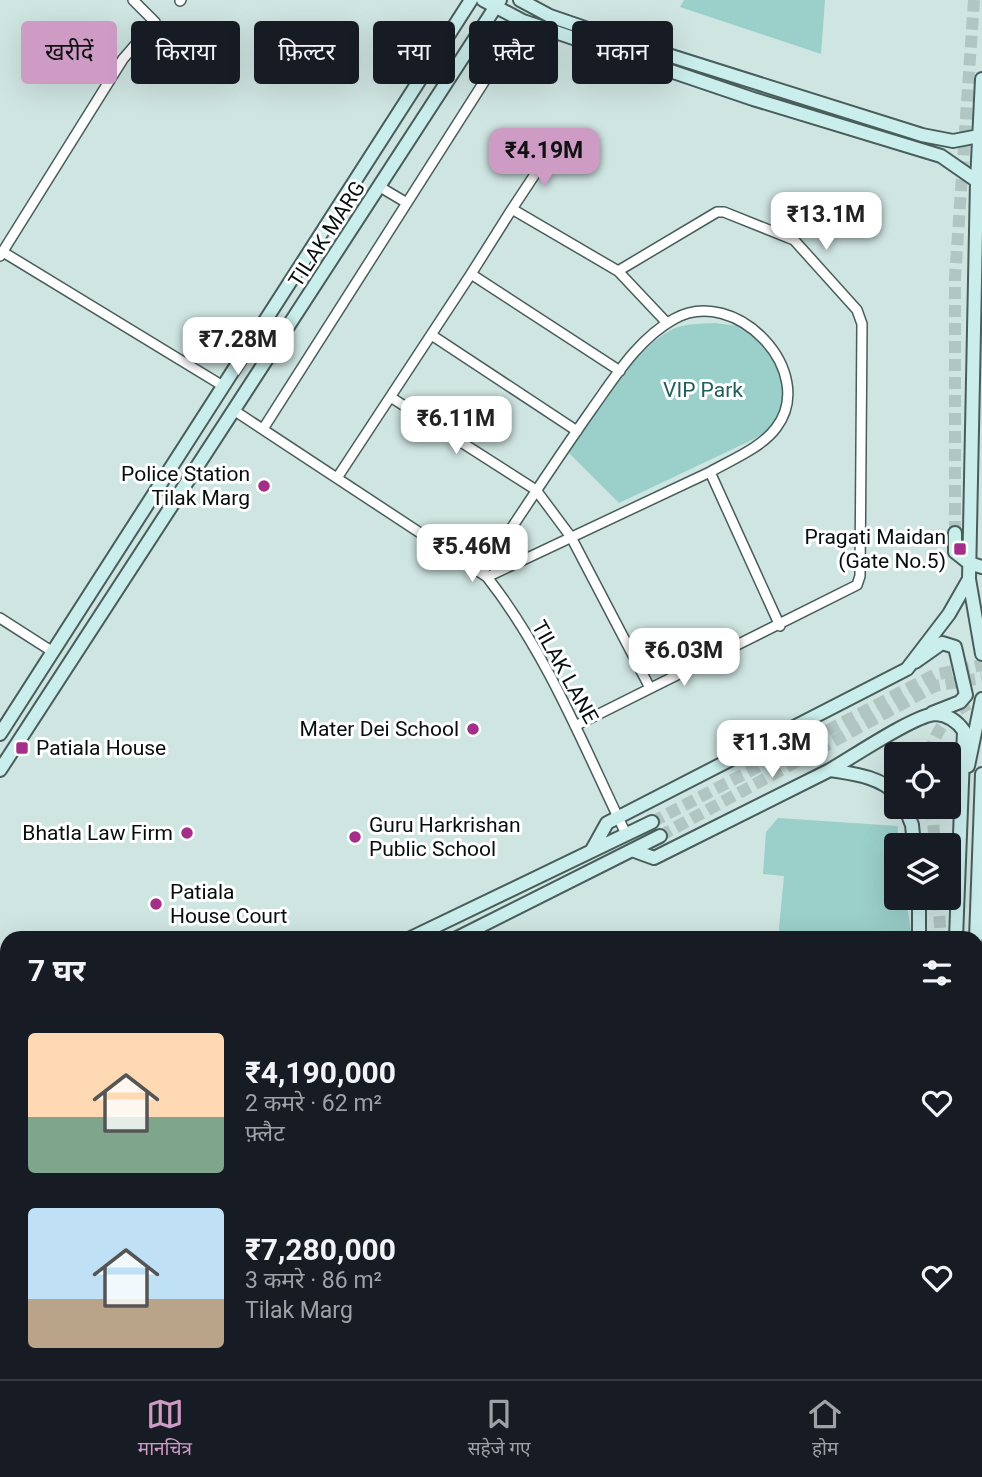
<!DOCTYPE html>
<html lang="hi">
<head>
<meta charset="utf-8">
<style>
  :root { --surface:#171b24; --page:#20242c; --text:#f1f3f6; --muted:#9ea1a6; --line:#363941; --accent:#ce9bc4 }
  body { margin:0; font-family:Roboto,"Noto Sans Devanagari",sans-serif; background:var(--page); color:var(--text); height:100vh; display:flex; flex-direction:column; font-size:26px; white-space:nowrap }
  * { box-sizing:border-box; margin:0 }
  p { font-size:23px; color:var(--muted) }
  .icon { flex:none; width:38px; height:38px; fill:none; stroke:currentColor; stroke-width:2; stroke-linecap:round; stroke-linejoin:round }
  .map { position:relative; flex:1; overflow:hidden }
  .details { position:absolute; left:0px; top:931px; width:984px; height:448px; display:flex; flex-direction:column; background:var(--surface); border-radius:21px 21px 0 0; box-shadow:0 7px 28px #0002 }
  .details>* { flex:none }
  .banner { position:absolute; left:21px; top:21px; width:942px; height:63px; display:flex; gap:14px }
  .buttons { position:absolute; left:884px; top:742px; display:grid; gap:14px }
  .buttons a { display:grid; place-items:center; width:77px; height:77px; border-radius:7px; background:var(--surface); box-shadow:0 7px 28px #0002; font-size:35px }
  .price { position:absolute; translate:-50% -60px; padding:0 16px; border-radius:14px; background:#fff; color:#222; font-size:23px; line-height:46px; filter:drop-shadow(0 2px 4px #0008) }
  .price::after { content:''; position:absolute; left:50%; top:42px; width:21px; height:16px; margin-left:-10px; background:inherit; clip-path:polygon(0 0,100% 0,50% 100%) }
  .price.selected { background:var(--accent); color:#111 }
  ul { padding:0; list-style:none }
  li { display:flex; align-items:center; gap:21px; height:175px; padding:0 28px }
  li span { display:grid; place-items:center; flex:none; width:196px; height:140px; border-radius:7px; color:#555 }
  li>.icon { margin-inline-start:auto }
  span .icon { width:84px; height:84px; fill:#fffc; stroke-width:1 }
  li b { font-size:30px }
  h2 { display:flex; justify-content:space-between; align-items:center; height:84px; padding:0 28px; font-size:30px }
  .tag { padding:0 24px; border-radius:7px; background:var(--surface); box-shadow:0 7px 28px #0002; font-size:24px; line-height:63px }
  .tag.selected { background:var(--accent); color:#111 }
  .dock { display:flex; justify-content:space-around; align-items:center; height:98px; border-top:2px solid var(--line); background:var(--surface); font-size:19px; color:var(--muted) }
  .dock a { display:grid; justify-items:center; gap:4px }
  .dock .selected { color:var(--accent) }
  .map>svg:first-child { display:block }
</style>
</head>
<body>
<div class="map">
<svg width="982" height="1379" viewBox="0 0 982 1379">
  <rect width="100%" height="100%" fill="#cfe5e2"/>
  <path fill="#9bcfca" d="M684,0H825L821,54L680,7Z
    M716,323C724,325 736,324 743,328C773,342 784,378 787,408L769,429L756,438L619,503L566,450C589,417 638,345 673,329C687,323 700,324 716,323Z
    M778,818L898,826L896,898H906L912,938H778L784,876L763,874L766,832Z
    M0,1087H7V1277L0,1269Z
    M145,1372H930V1379H145Z"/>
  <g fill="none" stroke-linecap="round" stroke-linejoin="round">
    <path stroke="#b1c5c2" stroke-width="12" stroke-dasharray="12 6" stroke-linecap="butt" d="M955,533V278L974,0
      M930,754C936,726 954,707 982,699
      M932,807L935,845
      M652,822L934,675L982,665
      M660,836L935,686L982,678
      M938,898L941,938"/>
    <g stroke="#495d5b" stroke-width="12">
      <path id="minor" d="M180,1L181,0
        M380,187L407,203
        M512,209L551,150
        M3,252L223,386
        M0,256L123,59L155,22L133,0
        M618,271L667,323
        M471,274L512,209L618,271L717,212H724L794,240L857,310L862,324L860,576L857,585L575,726
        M433,336L577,431
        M392,398L536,490L571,537L650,688
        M235,411L487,577C547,653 584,747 626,834
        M263,429L503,52L508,47L537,44
        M337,478L471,274L620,371
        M482,573C518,518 554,463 592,409C615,377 638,339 674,319C735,284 819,372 776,428C761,448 731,460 710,472
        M487,577L710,472L780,626
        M0,618L53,652"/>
    </g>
    <g stroke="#495d5b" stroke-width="16">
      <path id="secondary" d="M483,0L523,21L753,99L941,156L977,181
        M520,0L550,16L614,38L922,135L953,141L979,136
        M982,79L977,181L969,579L982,654
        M955,533V552L969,563L982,567
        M915,662L942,643L955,647L966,695L960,702L932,713
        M0,734L471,0
        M968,766L982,699
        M0,770L500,0
        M830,770C851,758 916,714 936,714C948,715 957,721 964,731L956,938
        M905,807L912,825L914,845
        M592,850L607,823L907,669L949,614L969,579
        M632,850L654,858L830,770C853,774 879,776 896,794
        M919,898V938
        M411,938L652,822
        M457,938L660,836
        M976,938L982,774
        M0,983L7,987
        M976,1010L982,993
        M976,1184L982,1207
        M976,1341L982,1342
        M976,1361L982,1362
        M964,1372V1379
        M121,1379L122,1372
        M941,1379V1372"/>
    </g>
    <use href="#minor" stroke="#fff" stroke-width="9"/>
    <use href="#secondary" stroke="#caeeec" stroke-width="12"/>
  </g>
  <g fill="#a42f88" stroke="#fff" stroke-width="2.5">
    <circle cx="264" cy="486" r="7"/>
    <rect x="953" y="542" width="14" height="14" rx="3.5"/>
    <circle cx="473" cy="729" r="7"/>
    <rect x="15" y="741" width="14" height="14" rx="3.5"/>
    <circle cx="187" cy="833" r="7"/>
    <circle cx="355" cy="837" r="7"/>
    <circle cx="156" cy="904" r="7"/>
  </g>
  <g text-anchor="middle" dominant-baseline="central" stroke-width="6" stroke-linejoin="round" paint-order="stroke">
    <g font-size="21" fill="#070e0e" stroke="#fff">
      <text transform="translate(327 234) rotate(-57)">TILAK MARG</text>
      <text transform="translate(565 672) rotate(61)">TILAK LANE</text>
    </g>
    <g font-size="21" fill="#1f5e5a" stroke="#fff">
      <text x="703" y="390">VIP Park</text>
    </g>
    <g font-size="21" fill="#070e0e" stroke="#fff" text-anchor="end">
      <text x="250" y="474">Police Station<tspan x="250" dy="24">Tilak Marg</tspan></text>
      <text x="946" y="537">Pragati Maidan<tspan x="946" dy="24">(Gate No.5)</tspan></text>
      <text x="459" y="729">Mater Dei School</text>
      <text x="36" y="748" text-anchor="start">Patiala House</text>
      <text x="369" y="825" text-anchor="start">Guru Harkrishan<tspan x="369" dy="24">Public School</tspan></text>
      <text x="173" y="833">Bhatla Law Firm</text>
      <text x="170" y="892" text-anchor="start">Patiala<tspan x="170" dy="24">House Court</tspan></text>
    </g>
  </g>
</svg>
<div class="buttons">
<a><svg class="icon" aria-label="locate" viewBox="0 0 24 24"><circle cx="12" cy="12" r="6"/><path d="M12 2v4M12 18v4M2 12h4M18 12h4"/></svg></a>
<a><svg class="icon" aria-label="layers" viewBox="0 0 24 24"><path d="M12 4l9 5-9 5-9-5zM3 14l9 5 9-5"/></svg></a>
</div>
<b class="price selected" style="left:544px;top:188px">₹4.19M</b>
<b class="price" style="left:826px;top:252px">₹13.1M</b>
<b class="price" style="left:238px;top:377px">₹7.28M</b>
<b class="price" style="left:456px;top:456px">₹6.11M</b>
<b class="price" style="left:472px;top:584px">₹5.46M</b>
<b class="price" style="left:684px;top:688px">₹6.03M</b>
<b class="price" style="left:772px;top:780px">₹11.3M</b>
<div class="banner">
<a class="tag selected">खरीदें</a>
<a class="tag">किराया</a>
<a class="tag">फ़िल्टर</a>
<a class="tag">नया</a>
<a class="tag">फ़्लैट</a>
<a class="tag">मकान</a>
</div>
<section class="details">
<h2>7 घर<svg class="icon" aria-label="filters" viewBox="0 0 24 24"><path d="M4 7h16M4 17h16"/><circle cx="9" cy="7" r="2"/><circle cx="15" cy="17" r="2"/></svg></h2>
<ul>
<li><span style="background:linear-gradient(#ffd9b3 60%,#7fa58c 0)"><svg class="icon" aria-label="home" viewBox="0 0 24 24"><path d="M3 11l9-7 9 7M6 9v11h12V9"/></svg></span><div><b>₹4,190,000</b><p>2 कमरे · 62 m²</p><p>फ़्लैट</p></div><svg class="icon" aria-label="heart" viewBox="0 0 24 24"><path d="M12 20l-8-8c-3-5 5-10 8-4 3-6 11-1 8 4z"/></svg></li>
<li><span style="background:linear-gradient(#bfe0f5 65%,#b9a48a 0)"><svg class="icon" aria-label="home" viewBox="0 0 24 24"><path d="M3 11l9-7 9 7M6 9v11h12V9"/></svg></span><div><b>₹7,280,000</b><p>3 कमरे · 86 m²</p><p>Tilak Marg</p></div><svg class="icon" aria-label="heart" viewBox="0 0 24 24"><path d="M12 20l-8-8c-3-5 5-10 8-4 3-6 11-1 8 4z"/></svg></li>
</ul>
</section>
</div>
<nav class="dock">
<a class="selected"><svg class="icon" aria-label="map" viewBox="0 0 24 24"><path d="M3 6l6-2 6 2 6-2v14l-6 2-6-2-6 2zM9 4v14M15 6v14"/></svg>मानचित्र</a>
<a><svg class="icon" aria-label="saved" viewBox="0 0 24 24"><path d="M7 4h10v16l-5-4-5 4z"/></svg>सहेजे गए</a>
<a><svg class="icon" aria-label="home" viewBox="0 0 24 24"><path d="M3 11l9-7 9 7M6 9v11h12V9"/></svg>होम</a>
</nav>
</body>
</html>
